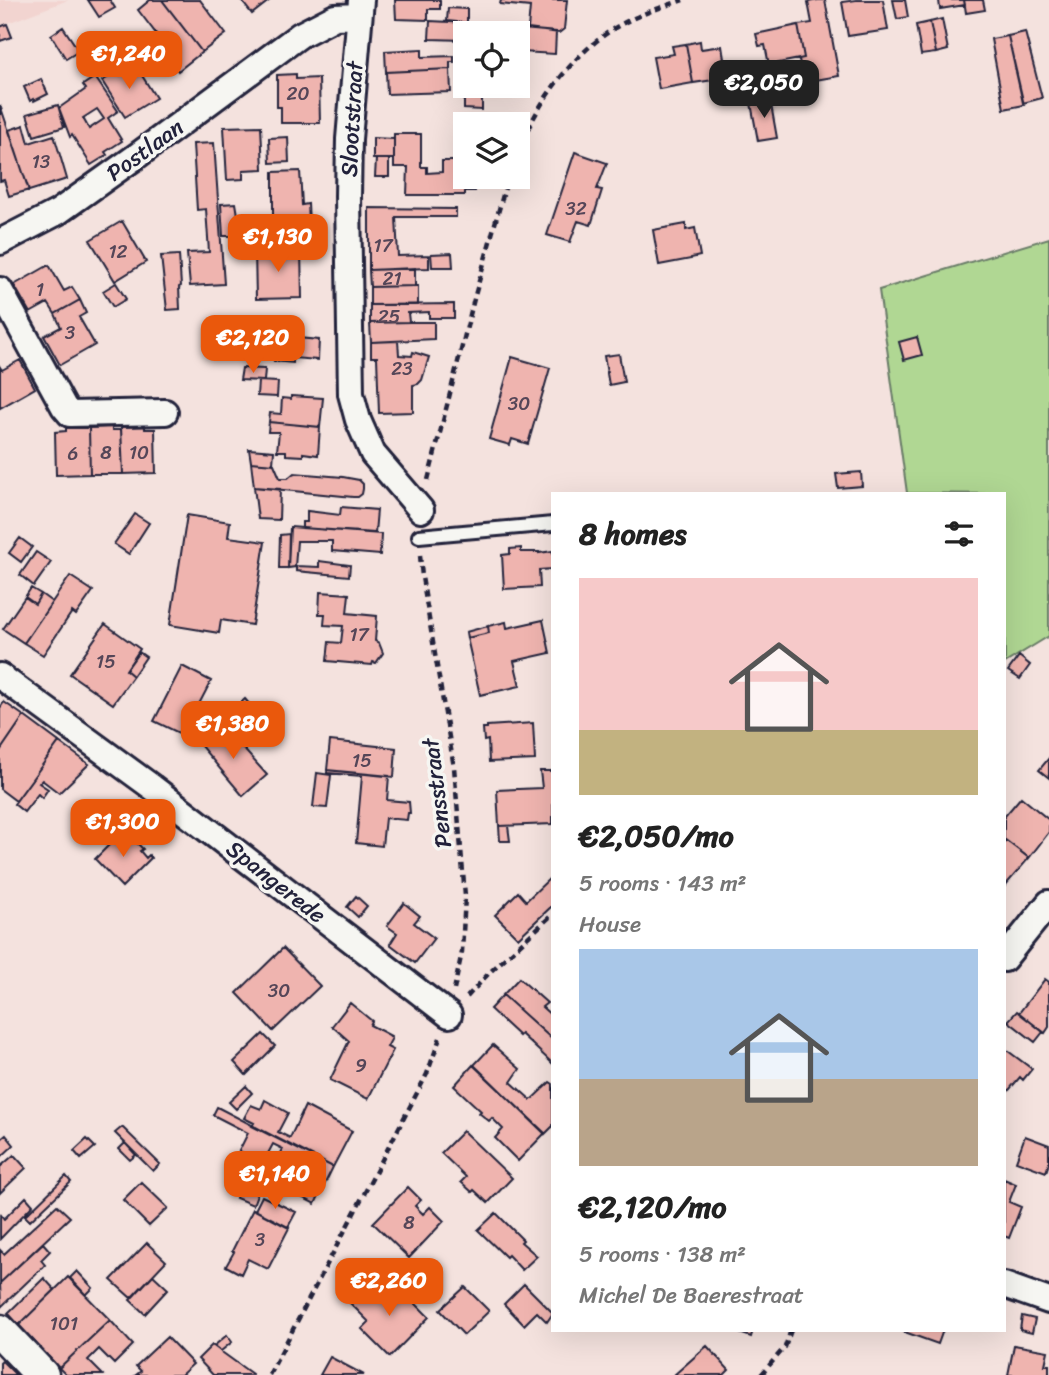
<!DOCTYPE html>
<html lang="en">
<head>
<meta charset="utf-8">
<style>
  :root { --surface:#fff; --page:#f6f6f6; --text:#222; --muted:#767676; --accent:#ea580c }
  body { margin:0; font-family:Sriracha,sans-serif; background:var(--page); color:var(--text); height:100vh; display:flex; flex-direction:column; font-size:26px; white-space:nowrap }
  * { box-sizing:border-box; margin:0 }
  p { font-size:23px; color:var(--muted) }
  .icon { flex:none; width:38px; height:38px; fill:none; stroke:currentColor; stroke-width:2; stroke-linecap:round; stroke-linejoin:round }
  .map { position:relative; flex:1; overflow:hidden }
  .details { position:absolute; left:551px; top:492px; width:455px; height:840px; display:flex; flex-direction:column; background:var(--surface); border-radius:0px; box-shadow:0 7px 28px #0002 }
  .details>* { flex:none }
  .tools { position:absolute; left:453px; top:21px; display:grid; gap:14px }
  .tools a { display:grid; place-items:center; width:77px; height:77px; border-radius:0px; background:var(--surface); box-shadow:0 7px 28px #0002; font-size:35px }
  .price { position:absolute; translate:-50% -60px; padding:0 16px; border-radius:14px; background:var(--accent); color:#fff; font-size:23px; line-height:46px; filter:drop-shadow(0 2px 4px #0008) }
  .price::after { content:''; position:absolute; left:50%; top:42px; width:21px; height:16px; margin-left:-10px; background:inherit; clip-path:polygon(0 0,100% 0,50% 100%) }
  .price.active { background:#222; color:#fff }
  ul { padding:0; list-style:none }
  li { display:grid; align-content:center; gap:14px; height:371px; padding:0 28px }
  li span { display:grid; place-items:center; height:217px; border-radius:0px; color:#555 }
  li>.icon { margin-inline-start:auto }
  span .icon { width:126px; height:126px; fill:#fffc; stroke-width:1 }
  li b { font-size:30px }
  h2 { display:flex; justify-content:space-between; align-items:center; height:84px; padding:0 28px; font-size:30px }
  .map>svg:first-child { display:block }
</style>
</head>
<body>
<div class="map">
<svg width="1049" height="1375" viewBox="0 0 1049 1375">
  <rect width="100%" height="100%" fill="#f4e2de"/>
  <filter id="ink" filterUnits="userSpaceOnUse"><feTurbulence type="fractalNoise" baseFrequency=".0143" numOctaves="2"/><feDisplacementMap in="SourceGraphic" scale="14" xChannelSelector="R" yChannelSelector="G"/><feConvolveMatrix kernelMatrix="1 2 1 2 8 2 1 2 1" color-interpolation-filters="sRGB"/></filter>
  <g filter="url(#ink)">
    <path fill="#f2d4d0" d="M0,0H68L0,26Z"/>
    <path fill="#b0d793" stroke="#697c67" stroke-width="2" d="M1049,238V636L1005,663L1004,494L907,493L879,290Z"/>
    <path fill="#efb4af" stroke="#22223b" stroke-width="2" fill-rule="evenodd" d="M88,0H110L115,8L99,17Z
      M150,0H162L202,52L178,71L156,41L160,39L138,10Z
      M162,0H200L226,34L202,52Z
      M241,0H270L252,14Z
      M395,0H440V9H428V20L396,19Z
      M501,0H567L564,29L559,33L528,29L530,7L500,4Z
      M818,0H825L839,76L803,82L799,59L804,58L798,25L812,23L808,2Z
      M856,0H883L888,30L848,36L842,2Z
      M893,0H905L908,17L897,19Z
      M939,0H964L965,5L940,9Z
      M964,0H983L985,10L966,13Z
      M448,8L467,9V23L447,21Z
      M942,19L948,50L936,53L930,22Z
      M430,21L488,24V33H466V40L429,39Z
      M930,22L936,53L921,55L916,25Z
      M7,24L12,37L0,41V27Z
      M798,25L804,58L769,65L765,45L759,46L756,34Z
      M488,26L556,32L555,54L522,52L521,58H518V33H488Z
      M63,27L79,51L66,59L51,35Z
      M1025,32L1042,98L1023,103L1008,36Z
      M1008,36L1024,105L1004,109L991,39Z
      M700,41L701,49L722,46L727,78L693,83L686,44Z
      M686,44L693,83L659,89L653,57L674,54L672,46Z
      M422,49V57L454,56V62H450V69L386,72L385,51Z
      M136,66L156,98L125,117L102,81L119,71L121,75Z
      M450,69L451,92L387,94L386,72Z
      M296,74V79L319,78L320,123H281V107H277V75Z
      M95,77L118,111L108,118L122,141L105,152L107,155L91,165L72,135L70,137L59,108L86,89L83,85ZM97,109L104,119L89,129L83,118Z
      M41,79L48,94L34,101L33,99L30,101L24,87Z
      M464,99H482V110L464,109Z
      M770,99L777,138L758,141L751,103Z
      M0,105L29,190L9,196L4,180L0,181Z
      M58,105L64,127L34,136L27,114Z
      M24,125L29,143L54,135L67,179L29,191L9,130Z
      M261,126L263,169L243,170V179L227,180L224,127Z
      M394,134H421V167H427V173L442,172V161H466V177H478V179H475V191H465V195H407L408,167H394Z
      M288,137L289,162L270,163L269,138Z
      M373,138L394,139V159H373Z
      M214,143L224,284L190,286L187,253L209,252L206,209L197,210L193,144Z
      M575,152L607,163L597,189L602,190L591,225L578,221L570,242L547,235Z
      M376,159H389V177H375Z
      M300,171L302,205L308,204L309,223L273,225V172Z
      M236,203L238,215L254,214L255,236H223L221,204Z
      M369,208L456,209V217H396L398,256L429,255V268L369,270Z
      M122,221L146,262L115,281L90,240Z
      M686,224V230L695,228L700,256L691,258V259L659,265L653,230Z
      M301,249L302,298L256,299L255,250Z
      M452,253L453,267H432L431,254Z
      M179,255L181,286L179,287L180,309L167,310L161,256Z
      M49,265L64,291L72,287L80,300L55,314L48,303L30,313L14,285Z
      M415,268V286L370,287L369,270Z
      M116,283L126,299L113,307L103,291Z
      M415,286H418V305H370V287Z
      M80,300L86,313L79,317L95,345L60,365L44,336L61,327L55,314Z
      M454,304V318H429V312L408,313L409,322L370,323V305Z
      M409,322H434V339L371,342L370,323Z
      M264,328L298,331V338L319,340L318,360L293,358V363L274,361L273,359L259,358V351L236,350V334L248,335L249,329L263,330Z
      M228,335L235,336L236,350L227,349Z
      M917,337L922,355L904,360L899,342Z
      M398,341L399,355L412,356L413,352L429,357L422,380L418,384L413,385V412L379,413L377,357H371V342Z
      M619,354L624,382L609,385L604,356Z
      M512,357L550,368L528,444L512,439L510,445L489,439Z
      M20,360L35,388L0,408V367L2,370Z
      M242,368L265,369L264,381L240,380Z
      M258,381L278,382L277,397L257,396Z
      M291,396L323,398L320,427L269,422L270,413L281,414L282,398L291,399Z
      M269,422L320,427L318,455L303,453V456L286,455V451H277L279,432H268Z
      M145,426V429H155L156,473L123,474L121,427Z
      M112,427V430H121L123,474H90L89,428Z
      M66,428H89L90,474L56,475L55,432L66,431Z
      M249,449L274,451L273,464L251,462Z
      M251,462L274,464L280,478H288L294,473L343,477L359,480L363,484V489L362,494L358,497H353L254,487Z
      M861,472L862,486L838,488L836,474Z
      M254,487L280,489L279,520L258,519Z
      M341,507L377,510L375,533L302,528V522H307V511L340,515Z
      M135,514L149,523L129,554L114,544Z
      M187,515L230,522L228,537L265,542L252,625L221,620L219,633L170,625Z
      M290,527L381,534L380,555L332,551V541H297L295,567L288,568Z
      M289,534L288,568H279L280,535Z
      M20,538L32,547L21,562L9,553Z
      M521,548V552H539V553L553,551V569L539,570L540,587L504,589L502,555L510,554V549Z
      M36,552L51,562L34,586L20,575Z
      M319,561L350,565L349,576L296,571V566L319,567Z
      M70,576L93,591L76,615L72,612L43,655L24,643Z
      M31,588L41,594L35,604L25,597Z
      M320,592L349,594L347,613L377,616L375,641L379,643L383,653L376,663L373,662L372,665L327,661L329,642L341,643L343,626L324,625L325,614H319Z
      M41,594L52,602L24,643L3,629L25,597L35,604Z
      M543,620L550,653L514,661L520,686L480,695L467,638L489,633L488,626L506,622L507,628Z
      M105,624L140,649L126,670L133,676L113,704L70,674Z
      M488,626L489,633L467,638L466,632Z
      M139,652L146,657L133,676L126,670Z
      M1019,656L1030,665L1020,679L1008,671Z
      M182,666L211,681L183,735L154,721Z
      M245,699L275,734L262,745L247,727L238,734L228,721L240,711L236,707Z
      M4,702L24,716L0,751V708Z
      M24,716L59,742L16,801L0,789V751Z
      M533,723L535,760L489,762L488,740L484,741L483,728H487V726Z
      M223,726L267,775L243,796L200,745Z
      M330,741L396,748L394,777L327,770Z
      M59,742L89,764L59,793L42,780L39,783L48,789L42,798L38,794L24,812L14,804Z
      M1049,758V778L1039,770Z
      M327,770L389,776L387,800L409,802L410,813H408L407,820L385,818L382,846L356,843L362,776L327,773Z
      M540,771H553V824L499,826L497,790L542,788Z
      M317,773L331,775L327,808L313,807Z
      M1021,797L1049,820V832L1029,858L1004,839V817Z
      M499,826H508L510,841H500Z
      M124,830L143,849L140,851L146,858L149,855L151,858L122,887L95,859Z
      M1004,839L1029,858L1004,887Z
      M553,875V905L518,938L495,915L518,892L526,901Z
      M356,896L367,906L358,917L347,907Z
      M404,903L420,916L414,923L434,938L415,963L390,944L397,933L387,926Z
      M283,948L320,986L273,1031L237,993Z
      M519,978L547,1003L542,1007L553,1017V1040L503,995Z
      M1045,979L1049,982V1027L1045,1033L1019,1013Z
      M503,995L553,1040V1064L521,1034L519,1036L490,1009Z
      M350,1003L372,1021L370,1025L391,1036L390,1037L392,1038L387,1047L393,1050L368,1099L330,1080L349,1041L332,1026Z
      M1017,1011L1043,1032L1035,1042L1008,1021Z
      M263,1034L275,1046L246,1075L234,1062Z
      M493,1045L520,1069L511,1082L531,1100L550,1082L553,1084V1126L545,1134L474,1065Z
      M1004,1048L1032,1069L1023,1080L1020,1077L1004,1096Z
      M473,1065L545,1133L518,1161L495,1138L503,1129L492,1118L489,1121L479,1113L481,1111L454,1086Z
      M246,1086L252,1093L236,1109L229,1102Z
      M265,1100L288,1113L278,1132L290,1138L305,1106L352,1131L333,1167L252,1126L254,1123L244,1118L251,1105L261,1109Z
      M217,1107L333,1167L315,1204L268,1180L283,1149L273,1144L263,1163L239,1151L248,1133L213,1115Z
      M122,1127L160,1164L153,1171L115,1133Z
      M463,1131L512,1178L488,1203L474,1190L472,1192L461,1182L466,1177L441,1153Z
      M6,1135L14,1145L0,1158V1140Z
      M1025,1136L1049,1145V1163L1046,1172L1016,1161Z
      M87,1139L95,1147L81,1159L74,1151Z
      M125,1143L136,1155L130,1160L119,1149Z
      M14,1155L26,1168L0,1193V1167Z
      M66,1176L71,1182L30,1221L25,1216Z
      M1004,1179L1016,1184L1009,1202L1021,1207L1009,1238L1004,1236Z
      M141,1182L168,1208L149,1226L123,1200Z
      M240,1187L257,1194L253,1205L236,1198Z
      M408,1187L421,1200L415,1206L423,1214L430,1207L444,1221L409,1258L373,1223Z
      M262,1196L296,1212L288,1227L255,1210Z
      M26,1197L33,1205L0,1239V1217L1,1215L4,1219Z
      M57,1205L70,1217L0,1283V1250L4,1254Z
      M253,1209L289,1228L268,1269L248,1259L241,1274L226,1266L234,1252L232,1251Z
      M496,1213L523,1240L521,1242L537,1256L522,1270L508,1255L506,1257L478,1230Z
      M43,1243L50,1251L41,1260L45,1265L1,1307L0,1283Z
      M147,1243L166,1261L131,1298L111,1280Z
      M77,1271L93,1288L86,1295L70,1278Z
      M153,1275L168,1289L145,1314L130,1300Z
      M68,1277L110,1320L59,1368L19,1325Z
      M44,1278L55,1290L19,1325L8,1313Z
      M524,1284L553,1313L547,1322L537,1312L524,1325L504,1304Z
      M397,1285L429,1317L390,1357L362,1329L369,1322L346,1299L358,1287L374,1302L385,1292L387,1295Z
      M465,1287L489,1311L464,1335L440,1310Z
      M1022,1316L1035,1319L1032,1333L1020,1330Z
      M110,1320L133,1345L114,1364L99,1349L88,1360L103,1375H66L59,1368Z
      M731,1330H753L751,1337Z
      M899,1330H943L938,1344Z
      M227,1335L232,1342L221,1351L214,1346Z
      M167,1337L193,1364L181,1375H136L141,1371L136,1366Z
      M212,1345L252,1374V1375H213L198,1359Z
      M1014,1345L1048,1351L1045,1365H1049V1375H1008Z
      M707,1346L729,1370L724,1375H674Z
      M330,1357L364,1375H320Z
      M2,1361L16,1375H0V1363Z"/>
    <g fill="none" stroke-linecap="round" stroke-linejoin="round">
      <g stroke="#22223b" stroke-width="18">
        <path id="service" d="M419,536L553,524"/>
      </g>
      <g stroke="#22223b" stroke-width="30">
        <path id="minor" d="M361,0L349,139L348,196L351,394L358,420L373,454L421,510
          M0,242L58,212L134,158L300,35L335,17L359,16
          M0,290L64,407L70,414L165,412
          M0,676L152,787L449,1015
          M1004,959L1049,903
          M1004,1285L1049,1301"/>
      </g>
      <g stroke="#22223b" stroke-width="37">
        <path id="tertiary" d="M0,1331L42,1375"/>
      </g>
      <path stroke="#22223b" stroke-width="4.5" stroke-dasharray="7 5" stroke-linecap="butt" d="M518,151C538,102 569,58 613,29C634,16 659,8 683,0
        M428,480L474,299L508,177
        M420,555L422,577L454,767L465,896L462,952L454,990
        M467,997L490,972L553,914
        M269,1375L427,1074L440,1038
        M761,1375L785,1347L791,1330"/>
      <use href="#service" stroke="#f6f6f2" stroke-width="12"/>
      <use href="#minor" stroke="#f6f6f2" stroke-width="24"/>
      <use href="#tertiary" stroke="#f6f6f2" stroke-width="32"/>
    </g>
  </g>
  <g text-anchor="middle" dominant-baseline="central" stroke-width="7" stroke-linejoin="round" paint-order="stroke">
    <g font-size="19" fill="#554658">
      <text x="298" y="93">20</text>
      <text x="41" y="161">13</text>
      <text x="576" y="208">32</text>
      <text x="383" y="245">17</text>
      <text x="118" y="251">12</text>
      <text x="392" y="278">21</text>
      <text x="40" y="289">1</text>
      <text x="389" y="316">25</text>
      <text x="70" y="332">3</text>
      <text x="402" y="368">23</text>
      <text x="519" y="403">30</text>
      <text x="106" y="452">8</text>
      <text x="139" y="452">10</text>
      <text x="73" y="453">6</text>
      <text x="359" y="634">17</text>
      <text x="106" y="661">15</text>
      <text x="362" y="760">15</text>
      <text x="279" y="990">30</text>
      <text x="361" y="1065">9</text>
      <text x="409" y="1222">8</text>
      <text x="260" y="1239">3</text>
      <text x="64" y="1323">101</text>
    </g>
    <g font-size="23" fill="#22223b" stroke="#f6f6f2">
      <text transform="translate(352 119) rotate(-87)">Slootstraat</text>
      <text transform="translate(145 150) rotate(-36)">Postlaan</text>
      <text transform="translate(437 793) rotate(-97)">Pensstraat</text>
      <text transform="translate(276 882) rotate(38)">Spangerede</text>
    </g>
  </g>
</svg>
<div class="tools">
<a><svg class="icon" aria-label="locate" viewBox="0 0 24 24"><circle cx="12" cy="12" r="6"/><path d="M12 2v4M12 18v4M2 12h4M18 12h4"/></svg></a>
<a><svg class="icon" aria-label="layers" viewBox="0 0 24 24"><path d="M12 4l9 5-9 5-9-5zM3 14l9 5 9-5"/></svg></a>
</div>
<b class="price" style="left:129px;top:91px">€1,240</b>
<b class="price active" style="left:764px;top:120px">€2,050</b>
<b class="price" style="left:278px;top:274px">€1,130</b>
<b class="price" style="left:253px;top:375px">€2,120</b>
<b class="price" style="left:233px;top:761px">€1,380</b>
<b class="price" style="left:123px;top:859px">€1,300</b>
<b class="price" style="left:275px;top:1211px">€1,140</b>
<b class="price" style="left:389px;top:1318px">€2,260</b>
<section class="details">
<h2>8 homes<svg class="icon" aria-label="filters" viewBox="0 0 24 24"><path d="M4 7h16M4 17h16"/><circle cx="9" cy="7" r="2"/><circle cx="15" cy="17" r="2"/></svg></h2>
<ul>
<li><span style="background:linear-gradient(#f6c9c9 70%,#c2b280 0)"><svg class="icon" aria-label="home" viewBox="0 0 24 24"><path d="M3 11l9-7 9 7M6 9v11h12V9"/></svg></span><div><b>€2,050/mo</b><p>5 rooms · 143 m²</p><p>House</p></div></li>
<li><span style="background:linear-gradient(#a9c7e8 60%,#b9a48a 0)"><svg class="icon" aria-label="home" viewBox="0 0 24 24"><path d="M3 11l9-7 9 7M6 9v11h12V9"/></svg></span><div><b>€2,120/mo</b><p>5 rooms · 138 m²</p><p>Michel De Baerestraat</p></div></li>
</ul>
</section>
</div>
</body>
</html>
